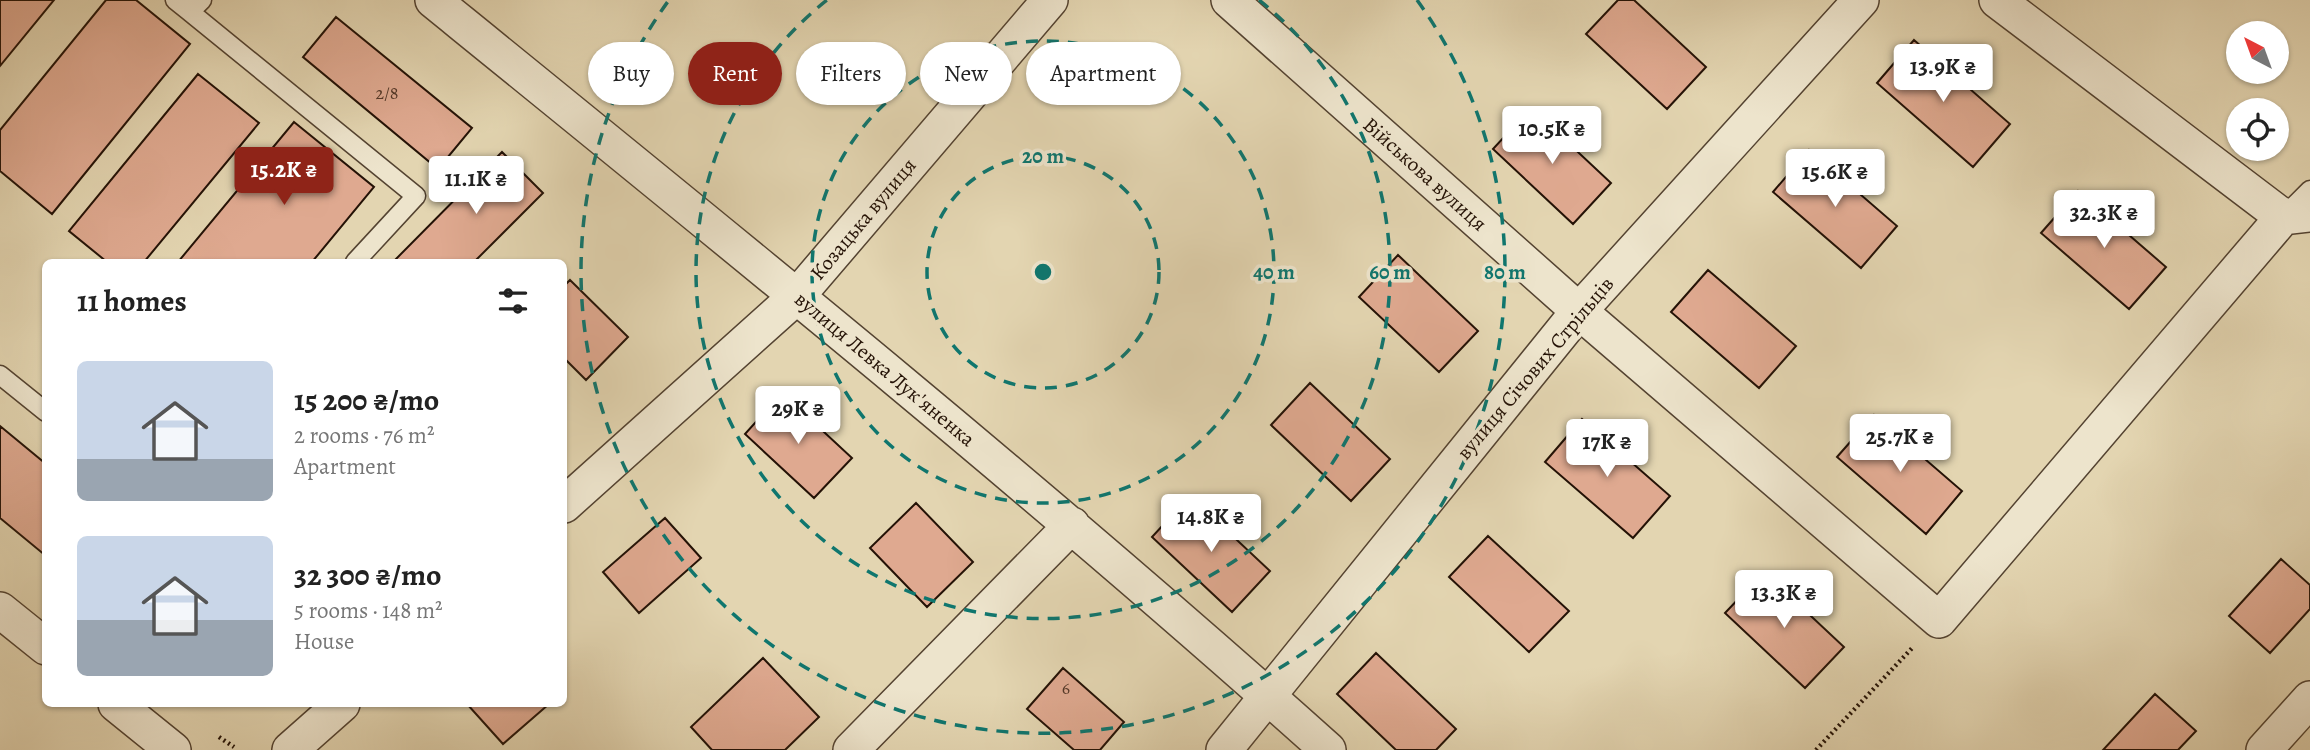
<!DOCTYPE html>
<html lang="en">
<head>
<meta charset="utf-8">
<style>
  :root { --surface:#fff; --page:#f2f2f2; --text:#222; --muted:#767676; --accent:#8f2418 }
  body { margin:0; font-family:Alegreya,serif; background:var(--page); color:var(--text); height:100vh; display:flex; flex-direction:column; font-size:26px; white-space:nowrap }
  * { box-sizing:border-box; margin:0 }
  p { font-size:23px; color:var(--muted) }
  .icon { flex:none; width:38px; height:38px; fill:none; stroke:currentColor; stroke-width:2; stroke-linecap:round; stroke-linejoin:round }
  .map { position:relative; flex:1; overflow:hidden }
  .details { position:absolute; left:42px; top:259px; width:525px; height:448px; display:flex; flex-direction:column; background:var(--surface); border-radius:10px; box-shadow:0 2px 5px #0004 }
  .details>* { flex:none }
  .hud { position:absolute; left:588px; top:42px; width:665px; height:63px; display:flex; gap:14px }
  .needle { width:46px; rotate:319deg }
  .fabs { position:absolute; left:2226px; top:21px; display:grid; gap:14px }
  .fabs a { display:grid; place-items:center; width:63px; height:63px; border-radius:50%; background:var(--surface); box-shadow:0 2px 5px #0004; font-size:35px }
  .price { position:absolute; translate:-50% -60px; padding:0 16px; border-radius:7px; background:#fff; color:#222; font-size:23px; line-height:46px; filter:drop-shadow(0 2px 4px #0008) }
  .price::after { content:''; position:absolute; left:50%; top:42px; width:21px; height:16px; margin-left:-10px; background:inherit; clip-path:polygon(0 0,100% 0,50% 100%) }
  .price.current { background:var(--accent); color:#fff }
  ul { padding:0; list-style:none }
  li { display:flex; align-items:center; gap:21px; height:175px; padding:0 35px }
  li span { display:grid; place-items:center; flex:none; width:196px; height:140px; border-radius:10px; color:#555 }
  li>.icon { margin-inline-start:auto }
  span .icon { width:84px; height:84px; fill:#fffc; stroke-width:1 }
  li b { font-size:30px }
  h2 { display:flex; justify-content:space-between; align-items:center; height:84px; padding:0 35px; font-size:30px }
  .pill { padding:0 24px; border-radius:32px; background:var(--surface); box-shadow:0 2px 5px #0004; font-size:24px; line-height:63px }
  .pill.current { background:var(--accent); color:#fff }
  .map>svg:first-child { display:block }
</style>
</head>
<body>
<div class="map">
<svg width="2310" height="750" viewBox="0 0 2310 750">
  <rect width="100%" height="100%" fill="#e3d5b1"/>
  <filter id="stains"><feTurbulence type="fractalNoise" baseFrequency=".00286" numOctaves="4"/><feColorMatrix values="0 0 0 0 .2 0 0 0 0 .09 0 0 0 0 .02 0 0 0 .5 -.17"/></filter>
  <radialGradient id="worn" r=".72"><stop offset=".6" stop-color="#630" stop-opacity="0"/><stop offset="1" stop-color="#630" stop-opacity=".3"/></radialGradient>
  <path fill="#dfa990" stroke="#241206" stroke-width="2" d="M0,0H54L0,66Z
    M106,0H136L190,44L52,214L0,171V130Z
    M1618,0H1634L1706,67L1667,109L1586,34Z
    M336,17L472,128L438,169L303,57Z
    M1914,40L2010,124L1973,167L1877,83Z
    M198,74L259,123L144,262H107L69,231Z
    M1531,108L1611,183L1573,224L1493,149Z
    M294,122L374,187L312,262H178Z
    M1809,150L1897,226L1861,268L1773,192Z
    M502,152L543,193L474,262H393Z
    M2078,191L2166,267L2129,309L2041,233Z
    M1398,255L1478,331L1439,372L1359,297Z
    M1708,270L1796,346L1759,388L1671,312Z
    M570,280L628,337L586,380L564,358V286Z
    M1310,383L1390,459L1351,501L1271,425Z
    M782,393L852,458L814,498L745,434Z
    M1874,415L1962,491L1926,534L1837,457Z
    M1582,419L1670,496L1633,538L1545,462Z
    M0,426L46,464V556L0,518Z
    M1190,496L1270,571L1232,612L1152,537Z
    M916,503L973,562L927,607L870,548Z
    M665,518L701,558L639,613L603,572Z
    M1488,536L1569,611L1529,652L1449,577Z
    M2281,559L2310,585V609L2270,653L2229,616Z
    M1764,572L1844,647L1805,688L1725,613Z
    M1376,653L1456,729L1436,750H1396L1337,694Z
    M763,658L819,717L785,750H712L691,727Z
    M1063,668L1124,722L1100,750H1074L1027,709Z
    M2155,694L2196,731L2178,750H2103Z
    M467,704H549L503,744Z"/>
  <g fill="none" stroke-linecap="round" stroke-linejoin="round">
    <g stroke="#544331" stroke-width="21">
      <path id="service" d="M175,0L190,12
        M202,0L190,12L416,196L355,262
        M2288,212L2310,190
        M0,375L46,412"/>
    </g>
    <g stroke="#544331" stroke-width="38">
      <path id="minor" d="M433,0C735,245 1038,490 1328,750
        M1229,0L1579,311L1939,620L2283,217
        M1997,0L2283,217L2310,214
        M564,505L798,295L1050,0
        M0,610L46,647
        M116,704L173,750
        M290,750L342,704
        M851,750L1072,525
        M1224,750L1579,311L1861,0
        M2264,750L2310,699"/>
    </g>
    <path stroke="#241206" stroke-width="4.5" stroke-dasharray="2 3.5" stroke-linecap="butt" d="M219,737L234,747
      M1816,750L1914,646"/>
    <use href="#service" stroke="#ede4cc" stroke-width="18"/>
    <use href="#minor" stroke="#ede4cc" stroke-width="35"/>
  </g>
  <g fill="none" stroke="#0f766e" stroke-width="3.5" stroke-dasharray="12 9">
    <circle cx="1043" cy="272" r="116"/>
    <circle cx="1043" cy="272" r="231"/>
    <path d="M1259 0A347 347 0 1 1 827 0"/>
    <path d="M1417 0A462 462 0 1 1 669 0"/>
  </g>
  <g text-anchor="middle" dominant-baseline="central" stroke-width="7" stroke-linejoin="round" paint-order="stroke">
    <g font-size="18" fill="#533828">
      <text x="387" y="93">2/8</text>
      <text x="1066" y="688">6</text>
    </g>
    <g font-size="21" fill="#241206" stroke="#ede4cc">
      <text transform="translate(1425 174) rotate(42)">Військова вулиця</text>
      <text transform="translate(863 219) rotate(-50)">Козацька вулиця</text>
      <text transform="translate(1535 368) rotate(-50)">вулиця Січових Стрільців</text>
      <text transform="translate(885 369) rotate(40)">вулиця Левка Лук'яненка</text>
    </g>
  </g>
  <circle cx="1043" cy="272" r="10" fill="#0f766e" stroke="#ede4cc" stroke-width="3.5"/>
  <g font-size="21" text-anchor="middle" font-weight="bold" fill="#0f766e" stroke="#ede4cc" stroke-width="7" stroke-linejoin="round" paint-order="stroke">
    <text x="1043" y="163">20 m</text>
    <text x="1274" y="279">40 m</text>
    <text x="1390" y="279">60 m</text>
    <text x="1505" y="279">80 m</text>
  </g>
  <rect width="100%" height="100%" filter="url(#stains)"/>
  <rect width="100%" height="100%" fill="url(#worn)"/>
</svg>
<div class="fabs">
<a><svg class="needle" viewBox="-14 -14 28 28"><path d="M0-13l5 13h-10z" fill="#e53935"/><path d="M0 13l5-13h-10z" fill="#767676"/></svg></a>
<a><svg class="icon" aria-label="locate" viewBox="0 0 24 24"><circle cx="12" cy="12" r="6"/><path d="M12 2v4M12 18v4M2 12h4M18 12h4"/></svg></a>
</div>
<b class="price" style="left:1943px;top:104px">13.9K ₴</b>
<b class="price" style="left:1552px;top:166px">10.5K ₴</b>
<b class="price current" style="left:284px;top:207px">15.2K ₴</b>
<b class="price" style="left:1835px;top:209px">15.6K ₴</b>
<b class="price" style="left:476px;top:216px">11.1K ₴</b>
<b class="price" style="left:2104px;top:250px">32.3K ₴</b>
<b class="price" style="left:798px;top:446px">29K ₴</b>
<b class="price" style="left:1900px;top:474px">25.7K ₴</b>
<b class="price" style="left:1607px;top:479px">17K ₴</b>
<b class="price" style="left:1211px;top:554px">14.8K ₴</b>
<b class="price" style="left:1784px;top:630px">13.3K ₴</b>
<div class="hud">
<a class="pill">Buy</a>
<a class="pill current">Rent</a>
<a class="pill">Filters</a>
<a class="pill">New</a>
<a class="pill">Apartment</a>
</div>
<section class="details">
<h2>11 homes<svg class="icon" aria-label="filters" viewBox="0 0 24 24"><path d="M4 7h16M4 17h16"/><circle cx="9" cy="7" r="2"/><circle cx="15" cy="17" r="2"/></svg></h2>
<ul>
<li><span style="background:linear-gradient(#c9d6e8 70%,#9aa5b1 0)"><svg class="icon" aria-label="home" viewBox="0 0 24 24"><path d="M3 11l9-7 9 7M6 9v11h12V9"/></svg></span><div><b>15 200 ₴/mo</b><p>2 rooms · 76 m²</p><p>Apartment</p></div></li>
<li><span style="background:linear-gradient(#c9d6e8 60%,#9aa5b1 0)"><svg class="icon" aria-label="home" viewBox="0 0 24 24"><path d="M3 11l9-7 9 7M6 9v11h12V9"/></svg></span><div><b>32 300 ₴/mo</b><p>5 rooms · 148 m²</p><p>House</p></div></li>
</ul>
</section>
</div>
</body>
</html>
